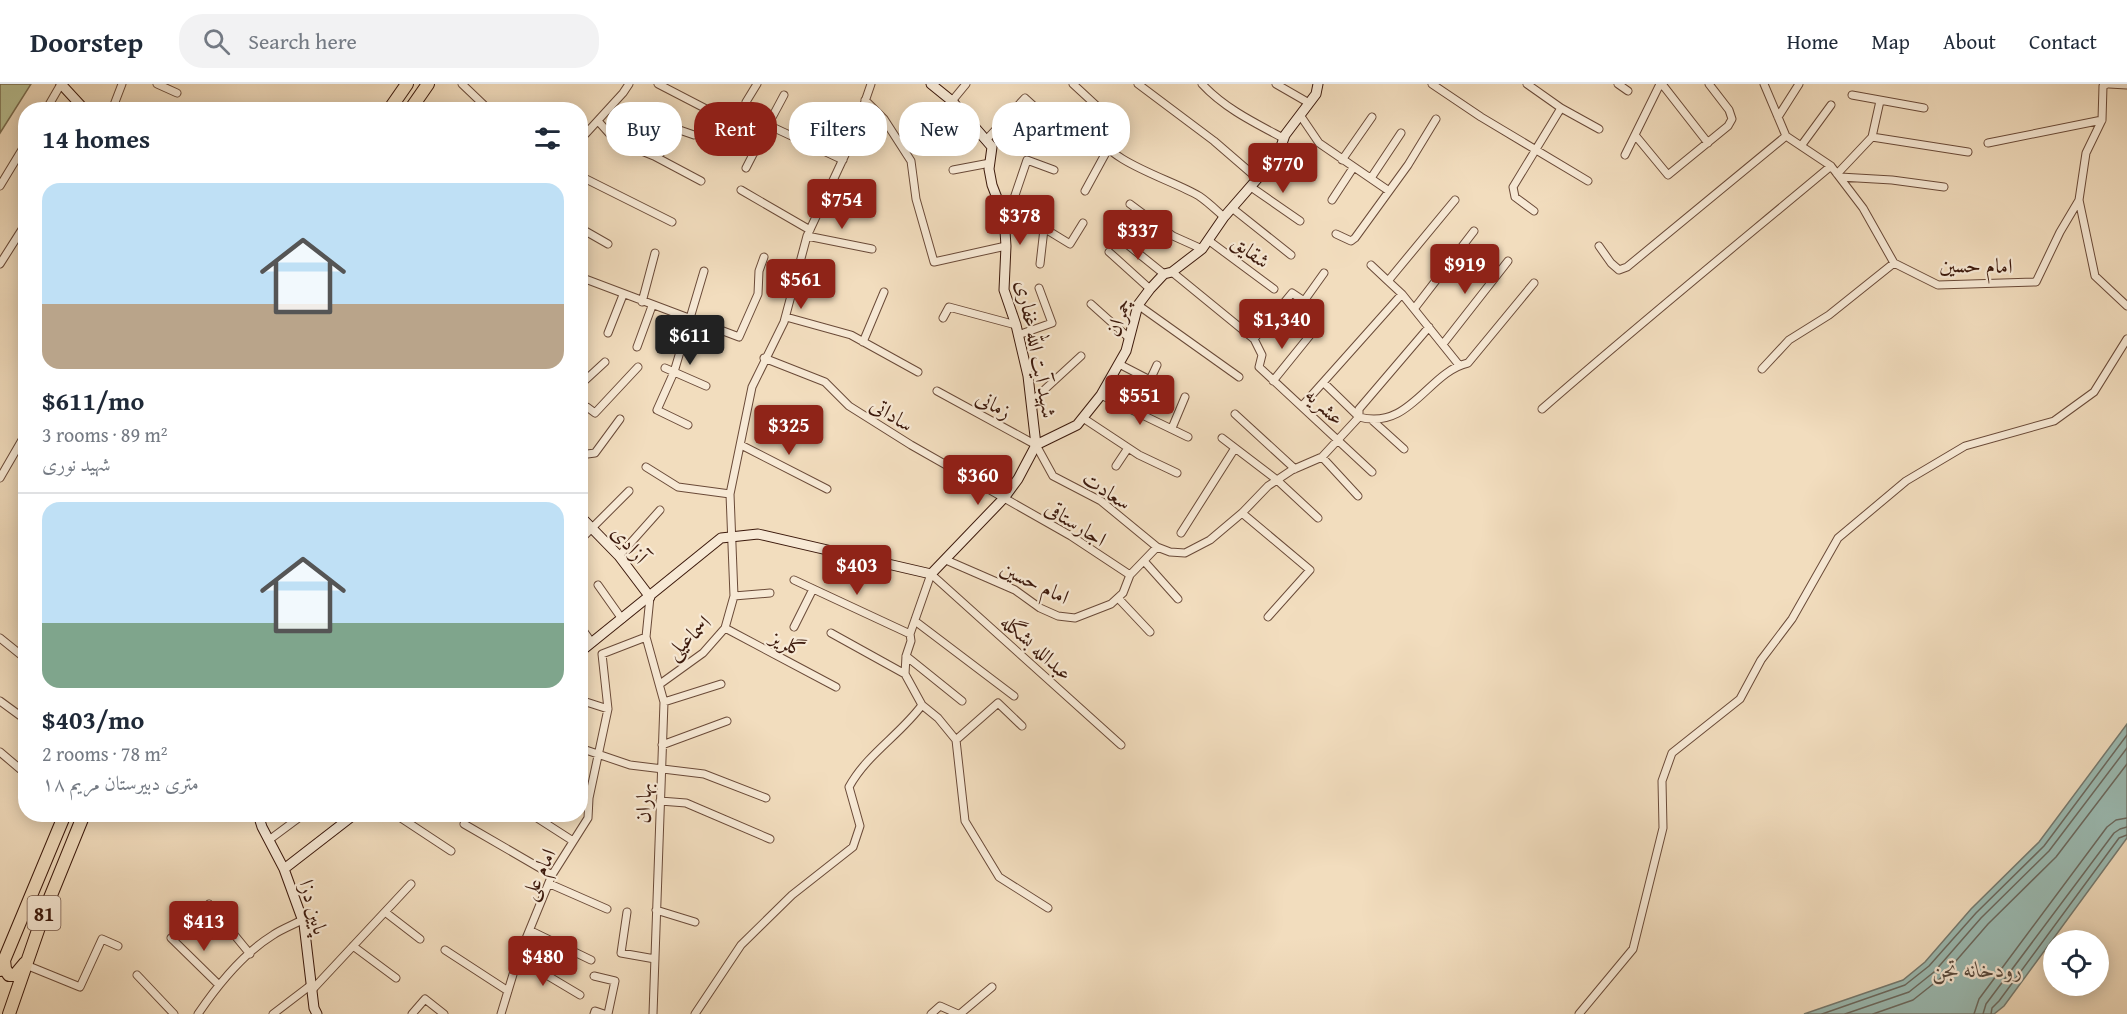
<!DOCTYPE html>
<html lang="en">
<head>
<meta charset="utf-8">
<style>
  :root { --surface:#fff; --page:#f2f2f3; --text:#1f2937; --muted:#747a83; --line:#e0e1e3; --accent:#8f2418 }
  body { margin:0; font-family:"Gentium Book Plus",Amiri,serif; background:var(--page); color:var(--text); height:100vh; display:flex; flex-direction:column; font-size:22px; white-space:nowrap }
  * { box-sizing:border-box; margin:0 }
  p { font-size:20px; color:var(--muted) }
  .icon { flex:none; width:33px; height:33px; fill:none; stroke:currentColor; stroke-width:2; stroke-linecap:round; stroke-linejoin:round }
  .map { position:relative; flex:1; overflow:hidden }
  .drawer { position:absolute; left:18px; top:18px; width:570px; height:720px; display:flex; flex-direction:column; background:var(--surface); border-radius:24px; box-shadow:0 3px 15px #0003 }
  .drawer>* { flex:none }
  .banner { position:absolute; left:606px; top:18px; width:570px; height:54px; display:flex; gap:12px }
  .fabs { position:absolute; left:2043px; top:846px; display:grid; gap:12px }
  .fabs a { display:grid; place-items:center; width:66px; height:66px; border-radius:50%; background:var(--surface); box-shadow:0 3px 15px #0003; font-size:30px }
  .price { position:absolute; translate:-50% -51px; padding:0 14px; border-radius:6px; background:var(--accent); color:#fff; font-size:20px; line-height:39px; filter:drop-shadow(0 2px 3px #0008) }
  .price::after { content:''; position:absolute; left:50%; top:36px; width:18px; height:14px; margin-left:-9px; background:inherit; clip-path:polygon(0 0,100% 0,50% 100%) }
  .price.active { background:#222; color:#fff }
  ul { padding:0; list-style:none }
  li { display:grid; align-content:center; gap:12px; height:318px; padding:0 24px }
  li+li { border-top:2px solid var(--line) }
  li span { display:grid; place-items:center; height:186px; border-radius:18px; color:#555 }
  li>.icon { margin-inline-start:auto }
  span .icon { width:108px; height:108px; fill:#fffc; stroke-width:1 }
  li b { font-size:26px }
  h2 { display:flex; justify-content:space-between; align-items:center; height:72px; padding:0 24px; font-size:26px }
  .pill { padding:0 21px; border-radius:24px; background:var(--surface); box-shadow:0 3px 15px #0003; font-size:21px; line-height:54px }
  .pill.active { background:var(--accent); color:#fff }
  header { display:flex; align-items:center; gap:36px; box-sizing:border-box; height:84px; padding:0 30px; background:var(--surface); border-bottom:2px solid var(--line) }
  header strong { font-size:28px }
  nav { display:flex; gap:33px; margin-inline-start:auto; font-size:21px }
  .search { width:420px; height:54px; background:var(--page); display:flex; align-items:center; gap:15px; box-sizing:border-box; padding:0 21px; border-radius:24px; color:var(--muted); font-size:22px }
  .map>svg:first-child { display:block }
</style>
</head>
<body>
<header>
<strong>Doorstep</strong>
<div class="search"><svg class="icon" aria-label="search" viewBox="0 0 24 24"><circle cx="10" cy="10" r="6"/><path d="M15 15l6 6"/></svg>Search here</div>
<nav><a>Home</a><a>Map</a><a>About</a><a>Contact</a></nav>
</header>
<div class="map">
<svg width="2127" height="930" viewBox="0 0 2127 930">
  <rect width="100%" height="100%" fill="#f2ddbe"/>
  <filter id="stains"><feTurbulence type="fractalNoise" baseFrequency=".00333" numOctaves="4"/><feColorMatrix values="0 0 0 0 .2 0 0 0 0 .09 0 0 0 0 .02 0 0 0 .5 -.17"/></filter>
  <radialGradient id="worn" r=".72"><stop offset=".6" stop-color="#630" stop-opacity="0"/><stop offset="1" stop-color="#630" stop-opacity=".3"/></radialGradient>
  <path fill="#b9c193" stroke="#7a6d50" stroke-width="1.5" d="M0,0H31L0,49Z"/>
  <path fill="#9bbbb3" stroke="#757a70" stroke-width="1.5" d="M2127,640V754L2004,922L1994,930H1804L1903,896L1925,878L1971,825L2039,758Z"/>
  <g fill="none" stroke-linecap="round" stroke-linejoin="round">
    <path stroke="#6c6a60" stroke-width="1.5" d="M1822,930L1905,901L1929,882L1976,829L2044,762L2127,651
      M1845,930L1909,908L1934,888L1981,834L2049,767L2127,664
      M1873,930L1913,916L1942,893L1988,840L2056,773L2127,680
      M1974,930L1979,915L2107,743L2116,736L2127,734
      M1983,930L1986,920L2114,749L2120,745L2127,743
      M1991,930L1992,924L1999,917L2119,754L2127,751"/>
    <g stroke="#6a4a38" stroke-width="9">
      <path id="street" d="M157,0L177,9
        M462,0L484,21
        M658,0L714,29
        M1073,0L1099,24L1101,36L1094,45C1105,78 1171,95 1199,112C1208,118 1216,126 1224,133
        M1138,0L1214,57L1258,95
        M1202,0C1224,24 1255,39 1283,54
        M1276,0L1309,19
        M1432,0L1481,33L1588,97
        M1527,0L1561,24L1599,45
        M1618,0L1628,7
        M1662,0L1708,59
        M1764,0L1786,52L1831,82L1863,124L1894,179L1938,201L2036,198L2060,148L2079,116L2086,69L2102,36L2103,2L2107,0
        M2109,0L2127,1
        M1852,11L1924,24
        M865,16L884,35L911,77L916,115L934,178L1006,162
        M952,17L966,0
        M746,18L757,0
        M46,26L61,0
        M112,26L122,0
        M1010,30L1030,48
        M1300,31L1319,59L1389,107
        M1778,33L1799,0
        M598,37L615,56L654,72L660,70L671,43L694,51
        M768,41L784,11
        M1635,51L1668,91L1728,42L1732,35L1729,26L1709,0
        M1872,53L1968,68
        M987,55L1025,14L1047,34
        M580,56L623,9L629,0
        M1067,57L1076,61L1094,45
        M1988,59L2102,36
        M1801,62L1831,21
        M1625,71L1660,0
        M654,72L701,97
        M1342,76L1372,33
        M746,84L768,41L843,76
        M953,86L990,79
        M1837,90L1872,53L1880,17
        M580,92L672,138
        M1840,93L1892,96L1944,103
        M1371,94L1401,49
        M0,102L26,59
        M1251,103L1300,137
        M741,106L810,146
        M1085,107L1109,63
        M1332,116L1353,84
        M1455,116L1388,197L1402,210L1459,281
        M2079,116L2095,192L2127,222
        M1130,120L1173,152L1202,165
        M1011,124L1070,160L1083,139
        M1232,124L1291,171
        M1010,126L1027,76L1054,86
        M1534,127L1515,113L1513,103L1561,24
        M580,144L608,160
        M1336,150L1351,157L1355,154L1408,81L1436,35
        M807,152L872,165
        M1118,153L1164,190
        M1208,156L1274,205
        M1599,162L1611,179L1619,186L1627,183L1786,52
        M1109,168L1150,205
        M0,180L26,139
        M1040,180L1044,145
        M1371,181L1388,197
        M1172,188L1254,255L1262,271L1259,283L1372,388
        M580,193L739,253L758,210L759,187L764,173
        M642,218L655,169
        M1091,220L1129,254
        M1138,221L1239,293
        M1414,225L1474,147
        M786,233L851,251L918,288
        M943,234L949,223L1016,241
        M608,249L623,211
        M1018,251L1052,239L1039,204
        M1254,255L1292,209L1304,217L1324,189
        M863,258L884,208
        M1443,260L1508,177
        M637,263L652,222
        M764,274L825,298L849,322L911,361L1071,452L1130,491
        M1119,280L1150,296L1157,281
        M665,284L706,302
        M1762,285L1789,256L1829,231L1894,179
        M1273,297L1311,250
        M1324,299L1359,333
        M580,301L605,278
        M1146,306L1150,296
        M937,307L1036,361L1053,392L1101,417L1157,463L1170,468L1185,469L1210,456L1242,429L1268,402L1292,386L1322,373L1359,333C1410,347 1428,288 1468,279L1534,199
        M1101,311L1188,353
        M1031,318L1081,272
        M1302,322L1402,210
        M1542,325C1637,242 1734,163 1831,82
        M580,328L587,323L595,329L638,283
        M1235,330L1295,385
        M1359,333V325L1429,243
        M1083,334L1139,371L1177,389
        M1373,337L1404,365
        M688,341L657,326L674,288L704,187
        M1172,344L1185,313
        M1222,354L1277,396L1318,434
        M741,361L827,405
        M580,371L595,369L620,335
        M1322,373L1358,412
        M1116,382L1128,364
        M646,383L678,403L730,410
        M0,394L26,349
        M1242,429L1310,486L1268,533
        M1181,449L1235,364
        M580,456L629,407
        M619,472L660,426
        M946,476L1015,506L1040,524L1058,532L1075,534L1111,520L1123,509L1130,491L1157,463
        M1144,477L1178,515
        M794,496L910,550
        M598,501L622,535
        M734,512L770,509
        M650,513L646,553L664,618L653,930
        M1118,514L1150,548
        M915,537L1014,612
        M580,542L592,559
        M794,543L813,505
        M725,544L836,603
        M831,549L905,590
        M0,554L26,575
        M906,572L962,617
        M660,600L703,569L725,544L734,512L730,410L752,303L784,238L807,152L851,58L871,0
        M580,616L608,625
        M0,617L26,636
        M664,618L721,600
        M956,656L998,619L1022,642
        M662,661L727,637
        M580,664L630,681L704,690L766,714
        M0,668L26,690
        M580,710L589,714
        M660,717L686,719L770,755
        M395,730L451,767
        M531,730L573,757
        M464,740L552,791
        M269,756L304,730
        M550,800L607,825
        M209,820L250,870
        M1048,824L999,793L965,737L956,656L938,634L922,621L905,590L906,572L911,557L910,550L931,490L1121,661
        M656,826L695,838
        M385,828L420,855
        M627,828L621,869L655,875
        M531,847L591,876
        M171,854L219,901
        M353,862L396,894
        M445,866L508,907
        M518,874L580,911
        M26,881L80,903L102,855L118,862
        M137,891L174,930
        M594,892L615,897L608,930
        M312,906L411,800
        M198,930C217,902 244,869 273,851C282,845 293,841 302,836
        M273,930L311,901
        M412,930L425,915L444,930
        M501,930L518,874L552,791L588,734L589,714L608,625L602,570L646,553
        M594,930L595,927L604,930
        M695,930L741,861L792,811L853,763L860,742L849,703C867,670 900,651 922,621
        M931,930L940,922L958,930
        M960,930L992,903
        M1579,930L1633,865L1663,744L1662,697L1672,669L1740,615L1761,576L1792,535L1838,454L1906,397L1965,362L2054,337L2094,308L2127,255"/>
    </g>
    <g stroke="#3c190c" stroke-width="11">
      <path id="secondary" d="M61,0L85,26
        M1036,361L1077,341L1101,311L1126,267L1138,221L1150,205L1164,190L1172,188L1202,165L1224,133L1278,71L1285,51L1316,10L1318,0
        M580,432L619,472L650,513
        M580,568L721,454L758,450L931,490L1004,414L1018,395L1036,361L1028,292L1016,241L1004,206L1006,162L1004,132L992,101L989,85L992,63L952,17L931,0
        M258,730L262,743L284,785L304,840L314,924L317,930
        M284,785L355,730"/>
    </g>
    <g stroke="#3c190c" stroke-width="14">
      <path id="highway" d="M389,26L407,0
        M410,26L428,0
        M4,876L5,885L9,891H15L25,879
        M0,886L65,730
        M9,930L45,826L84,730"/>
    </g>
    <use href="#street" stroke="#f7e9d5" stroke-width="7"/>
    <use href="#secondary" stroke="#f7e9d5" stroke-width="9"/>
    <use href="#highway" stroke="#f2ddbe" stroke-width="12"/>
  </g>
  <g text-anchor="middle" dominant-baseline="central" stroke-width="4.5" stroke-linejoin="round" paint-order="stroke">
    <rect fill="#f7e9d5" stroke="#745748" stroke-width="1.5" x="27.5" y="812" width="33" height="34" rx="4.5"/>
    <g font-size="20" font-weight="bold" fill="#3c190c">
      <text x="44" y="829">81</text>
    </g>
    <g font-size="21" fill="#3c190c" stroke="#f7e9d5">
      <text transform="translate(1251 167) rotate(37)">شقایق</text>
      <text transform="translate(1976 181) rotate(1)">امام حسین</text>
      <text transform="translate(1118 233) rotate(-71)">چمران</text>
      <text transform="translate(1037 265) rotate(79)">شهید آیت الله غفاری</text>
      <text transform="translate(994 320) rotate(29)">زمانی</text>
      <text transform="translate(1325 322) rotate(43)">عشریه</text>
      <text transform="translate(892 330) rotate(32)">ساداتی</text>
      <text transform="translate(1107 406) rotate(33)">سعادت</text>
      <text transform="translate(1076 439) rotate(32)">اجارستاقی</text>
      <text transform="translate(630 460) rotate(49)">آزادی</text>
      <text transform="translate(1035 498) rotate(26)">امام حسین</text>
      <text transform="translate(688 553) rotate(-43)">اسماعیلی</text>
      <text transform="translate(788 559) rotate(28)">گلریز</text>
      <text transform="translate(1037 563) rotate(42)">عبدالله بشگله</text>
      <text transform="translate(643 719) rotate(-88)">بهاران</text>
      <text transform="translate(538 790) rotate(-65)">امام علی</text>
      <text transform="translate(314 823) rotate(74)">پایین دزا</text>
    </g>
    <g font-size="22" font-style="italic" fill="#584a3e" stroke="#f7e9d5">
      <text x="1977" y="885">رودخانه تجن</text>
    </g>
  </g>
  <rect width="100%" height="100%" filter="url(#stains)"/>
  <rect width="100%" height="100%" fill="url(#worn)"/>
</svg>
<div class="fabs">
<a><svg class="icon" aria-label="locate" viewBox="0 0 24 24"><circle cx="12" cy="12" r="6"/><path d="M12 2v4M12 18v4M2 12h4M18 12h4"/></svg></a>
</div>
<b class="price" style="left:1283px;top:110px">$770</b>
<b class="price" style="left:842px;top:146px">$754</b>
<b class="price" style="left:1020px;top:162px">$378</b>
<b class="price" style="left:1138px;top:177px">$337</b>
<b class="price" style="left:1465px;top:211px">$919</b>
<b class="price" style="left:801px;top:226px">$561</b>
<b class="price" style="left:1282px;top:266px">$1,340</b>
<b class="price active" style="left:690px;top:282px">$611</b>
<b class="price" style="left:1140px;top:342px">$551</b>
<b class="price" style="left:789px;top:372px">$325</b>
<b class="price" style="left:978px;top:422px">$360</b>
<b class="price" style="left:857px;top:512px">$403</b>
<b class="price" style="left:204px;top:868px">$413</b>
<b class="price" style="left:543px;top:903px">$480</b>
<div class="banner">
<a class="pill">Buy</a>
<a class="pill active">Rent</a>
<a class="pill">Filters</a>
<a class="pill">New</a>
<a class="pill">Apartment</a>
</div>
<section class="drawer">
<h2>14 homes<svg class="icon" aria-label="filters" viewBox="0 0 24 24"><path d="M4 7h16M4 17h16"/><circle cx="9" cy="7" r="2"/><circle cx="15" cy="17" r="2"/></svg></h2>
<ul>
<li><span style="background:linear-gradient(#bfe0f5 65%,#b9a48a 0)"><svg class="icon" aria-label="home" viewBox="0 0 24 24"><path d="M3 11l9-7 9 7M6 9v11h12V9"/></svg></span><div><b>$611/mo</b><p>3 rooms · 89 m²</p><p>شهید نوری</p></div></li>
<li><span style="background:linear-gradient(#bfe0f5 65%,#7fa58c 0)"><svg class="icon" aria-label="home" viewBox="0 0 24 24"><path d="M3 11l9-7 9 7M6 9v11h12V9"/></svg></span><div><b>$403/mo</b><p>2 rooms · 78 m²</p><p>۱۸ متری دبیرستان مریم</p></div></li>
</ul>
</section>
</div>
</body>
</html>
